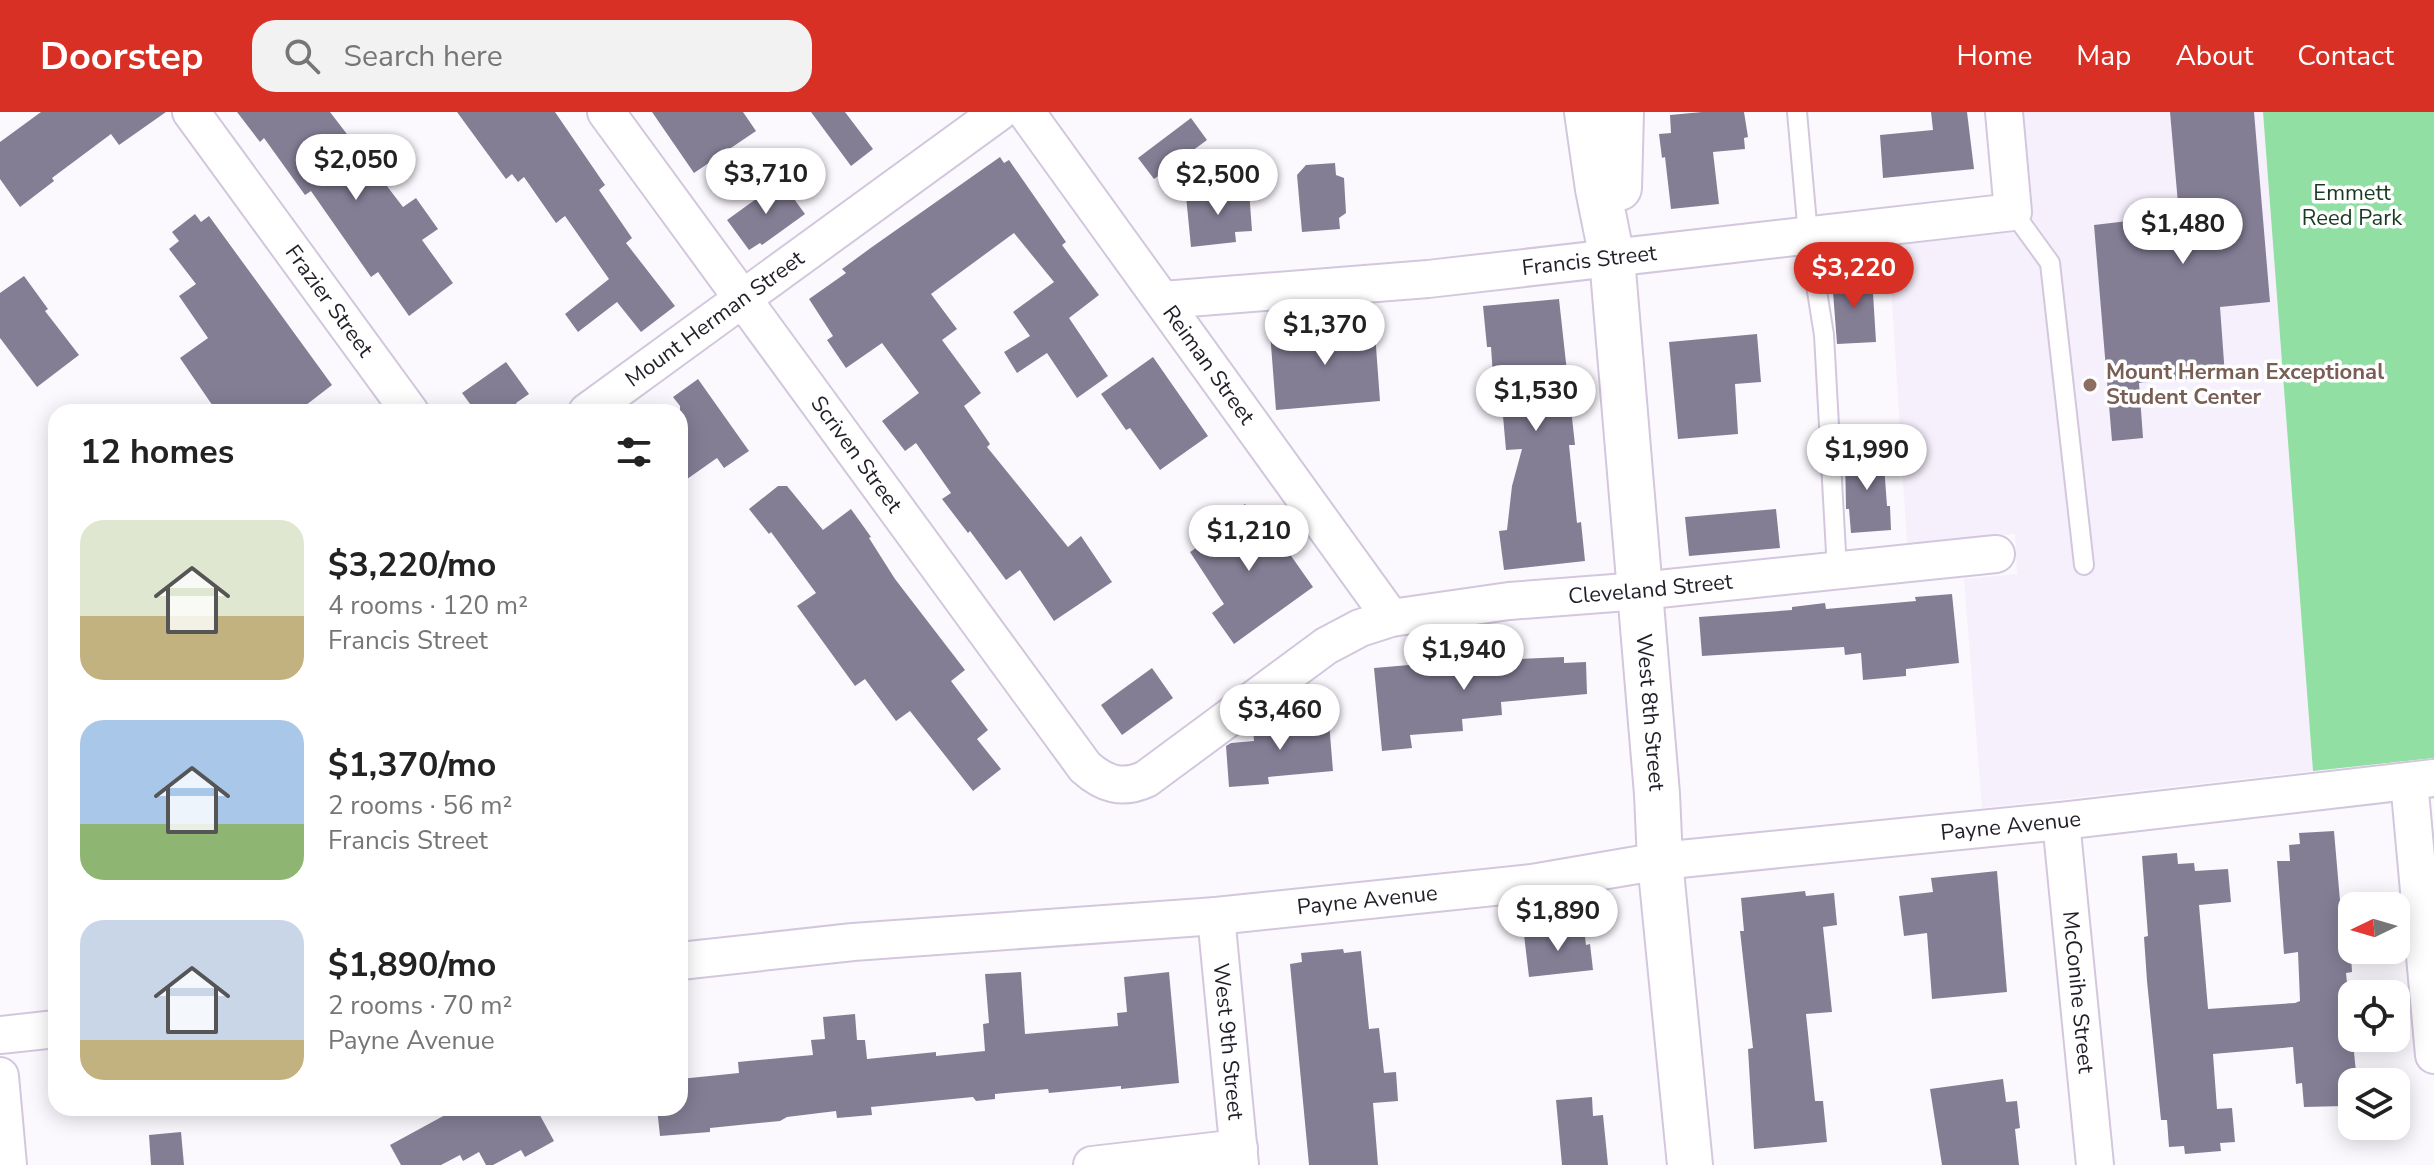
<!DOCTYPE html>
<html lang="en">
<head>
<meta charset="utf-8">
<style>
  :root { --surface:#fff; --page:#f2f2f2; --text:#222; --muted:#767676; --accent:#d93025 }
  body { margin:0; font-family:"Nunito Sans",sans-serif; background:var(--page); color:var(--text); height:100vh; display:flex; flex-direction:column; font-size:30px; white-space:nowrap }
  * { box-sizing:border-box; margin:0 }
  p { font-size:26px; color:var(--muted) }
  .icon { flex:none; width:44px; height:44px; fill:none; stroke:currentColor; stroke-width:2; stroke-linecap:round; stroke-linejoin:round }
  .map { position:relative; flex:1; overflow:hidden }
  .drawer { position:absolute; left:48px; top:292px; width:640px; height:712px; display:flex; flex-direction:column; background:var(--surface); border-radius:24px; box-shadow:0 4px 20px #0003 }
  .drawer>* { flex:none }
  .needle { width:52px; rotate:265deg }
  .controls { position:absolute; left:2338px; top:780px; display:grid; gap:16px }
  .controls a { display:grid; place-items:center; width:72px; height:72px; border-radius:16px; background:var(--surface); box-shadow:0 4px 20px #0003; font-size:40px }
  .price { position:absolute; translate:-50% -68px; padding:0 18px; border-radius:28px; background:#fff; color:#222; font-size:26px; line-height:52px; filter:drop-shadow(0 2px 4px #0008) }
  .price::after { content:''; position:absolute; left:50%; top:48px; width:24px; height:18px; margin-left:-12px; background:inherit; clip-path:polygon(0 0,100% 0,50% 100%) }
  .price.selected { background:var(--accent); color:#fff }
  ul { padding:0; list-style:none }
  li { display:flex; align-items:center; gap:24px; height:200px; padding:0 32px }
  li span { display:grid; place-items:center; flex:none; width:224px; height:160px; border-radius:24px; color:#555 }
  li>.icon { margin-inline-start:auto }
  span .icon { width:96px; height:96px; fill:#fffc; stroke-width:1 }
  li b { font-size:34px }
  h2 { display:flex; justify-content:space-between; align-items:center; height:96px; padding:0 32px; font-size:34px }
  header { display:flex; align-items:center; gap:48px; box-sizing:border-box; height:112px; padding:0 40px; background:var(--accent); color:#fff }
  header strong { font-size:38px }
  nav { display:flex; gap:44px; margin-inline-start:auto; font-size:28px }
  .search { width:560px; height:72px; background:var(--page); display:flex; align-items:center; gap:20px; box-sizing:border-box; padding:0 28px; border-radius:24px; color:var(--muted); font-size:30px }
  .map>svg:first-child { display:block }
</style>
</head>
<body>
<header>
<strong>Doorstep</strong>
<div class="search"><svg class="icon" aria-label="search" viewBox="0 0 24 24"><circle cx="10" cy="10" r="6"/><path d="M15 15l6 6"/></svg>Search here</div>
<nav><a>Home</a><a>Map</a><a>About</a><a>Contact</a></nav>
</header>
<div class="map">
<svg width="2434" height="1053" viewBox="0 0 2434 1053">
  <rect width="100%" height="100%" fill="#fcf9fe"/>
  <path fill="#f6effc" d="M2024,0H2263L2313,659L1982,696L1964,467L2017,462L2015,422L1907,433L1888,124L2032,112Z"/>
  <path fill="#91dfa2" d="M2263,0H2434V646L2313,659Z"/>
  <path fill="#847e95" d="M41,0H166L119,33L111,22L52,66L54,69L20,95L0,67V30Z
    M237,0H330L403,95L416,86L438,117L422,128L453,171L409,204L378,160L371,165L311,79L305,83L264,26L260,30Z
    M457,0H555L605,73L599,78L632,126L626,131L675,194L641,220L617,190L578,220L565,202L609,167L565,104L556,111L524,65L518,70L512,62L506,67Z
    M652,0H743L756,19L694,61Z
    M811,0H845L873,37L851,54Z
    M1702,0H1744L1748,25L1744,26L1745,37L1713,40L1719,92L1671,97L1665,45L1662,46L1659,22L1671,21L1670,3Z
    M1931,0H1967L1974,57L1883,66L1880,23L1933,18Z
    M2170,0H2254L2270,190L2220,195L2225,264L2139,271L2143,326L2112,329L2094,113L2179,103Z
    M1191,6L1207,28L1154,67L1138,46Z
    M1000,45L1004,51L1009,48L1066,130L1062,133L1099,183L1069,206L1108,264L1077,286L1047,241L1017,261L1004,240L1030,224L1013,200L1054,170L1014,121L931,182L957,217L942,228L981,281L964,294L990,332L987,335L1068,435L1081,424L1112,470L1054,509L1020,458L1006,468L970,419L968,421L942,387L951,381L916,331L905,339L882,309L919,281L882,231L846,256L827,228L833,224L809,187L846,161L842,157L872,135Z
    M1335,51L1336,63L1344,66L1346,101L1339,106L1340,117L1302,120L1297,63L1306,53Z
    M781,69L805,102L762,133L760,131L749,138L727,108Z
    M1249,78L1252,119L1235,120L1236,130L1191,135L1186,84Z
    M195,102L201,110L209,104L332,273L297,300H217L180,246L208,226L179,184L196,172L169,137L179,129L172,120Z
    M24,164L48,197L45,199L79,243L37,275L0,226V181Z
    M1872,165L1876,230L1837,232L1832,167Z
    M1559,187L1575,333H1569L1577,411L1581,410L1585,449L1504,458L1499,419L1507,418L1512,374L1522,337L1506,338L1502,293H1495L1491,235H1487L1483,194Z
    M1367,213V222L1375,221L1380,289L1276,298L1270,220Z
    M1757,222L1761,270L1735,272L1738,322L1678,327L1669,230Z
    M1153,245L1208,324L1160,358L1130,316L1126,318L1101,282Z
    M506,250L529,282L516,291L522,300H476L462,281Z
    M698,267L749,339L724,356L717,346L680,372V294L673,285Z
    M1883,339L1887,394H1890L1891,418L1851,421L1849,397H1846L1845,342Z
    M778,374H787L823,418L851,397L871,425L869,426L895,467L965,558L951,569L988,618L977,627L1001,657L973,679L910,599L896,609L865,567L855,574L797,494L816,481L771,420L769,422L749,397Z
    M1245,392L1258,412L1265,407L1313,475L1234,532L1212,501L1224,492L1190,440L1220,420L1215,412Z
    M1776,397L1780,436L1689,444L1685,405Z
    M1952,482L1959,551L1906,557V564L1863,568L1861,541L1845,543L1844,535L1702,544L1699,505L1792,498V495L1825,491L1826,497L1916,489L1915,485Z
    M1456,542L1457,547L1498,543V548L1564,545V551L1586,550L1587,582L1501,590L1502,603L1462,607L1463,619L1410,623L1412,636L1382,639L1374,556L1421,552L1420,545Z
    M1152,556L1173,586L1122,623L1101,593Z
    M1295,602L1296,613L1329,610L1333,659L1268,665L1269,672L1229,675L1226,634L1231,631L1254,629L1253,617L1261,616V608L1265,605Z
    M2334,719L2342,812H2349L2352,860L2346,861L2357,970H2352V991L2345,992V994L2304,995L2302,971L2296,972L2293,935L2213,942L2217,997L2232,996L2235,1030L2220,1031L2221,1039L2185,1042L2184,1034L2169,1035L2167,1008H2161L2147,869L2144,825L2148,824L2142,744L2177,741L2178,752L2194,751L2195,759L2228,757L2231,790L2199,793L2208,897L2295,891L2300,889L2298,840L2284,842L2277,749H2290L2289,733L2300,732L2299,721Z
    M1997,759L2007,880L1932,887L1927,821L1904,824L1899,784L1933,780L1931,766Z
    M1805,779L1806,784L1834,781L1837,813L1823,815L1832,900L1806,902L1815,989H1823L1827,1030L1754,1037L1748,937L1753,936L1740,819H1744L1741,786Z
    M1584,817L1586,833L1590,832L1593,858L1529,865L1524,823Z
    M1343,837L1344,841L1361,839L1369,917L1379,916L1384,961L1396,960L1398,989L1373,991L1378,1053H1309L1290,852L1302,850L1301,841Z
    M1021,860L1025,922L1118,914L1117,901L1127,900L1124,865L1169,860L1179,971L1121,977V974L1049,981L1048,977L995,982V987L976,989L973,985L871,995L872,1003L837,1006L836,999L787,1005L780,1009L710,1016V1020L660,1024L657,996H680V967L739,961L738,950L813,943L811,928L825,927L823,905L855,902L857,928H865L867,947L936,940V944L985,939L983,912L989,911L985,862Z
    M2003,967L2006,990L2017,989L2020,1016L2015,1017L2019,1053H1942L1930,977Z
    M1592,985L1593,1004L1603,1003L1608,1053H1562L1556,988Z
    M458,996H536L554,1029L525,1045L521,1038L493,1053H486L479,1040L463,1049L460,1043L441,1053H401L390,1033Z
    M181,1020L184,1053H151L149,1023Z"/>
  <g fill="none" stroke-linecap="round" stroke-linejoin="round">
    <g stroke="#d3c7de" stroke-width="22">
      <path id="service" d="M1797,0L1808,123L1824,223L1837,459
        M2013,100L2050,151L2084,453"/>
    </g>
    <g stroke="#d3c7de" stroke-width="40">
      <g id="minor">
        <path id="s1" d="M191,0L410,300"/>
        <path id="s2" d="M606,0L1085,655C1104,672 1122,678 1146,667L1326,534L1360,516L1391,506L1509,489L1640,479L1996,442"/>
        <path id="s3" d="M1026,0L1391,506"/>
        <path id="s4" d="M1163,188L1428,167L2013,100L2004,0"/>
        <path id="s5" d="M587,300L999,0"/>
        <path d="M2409,669L2434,943"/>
        <path id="s6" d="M2061,709L2095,1053"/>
        <path id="s7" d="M1216,804L1240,1053"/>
        <path id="s8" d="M680,849L853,830L1216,804L1532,771L1660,749L2061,709L2434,666"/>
        <path d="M0,923L56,917"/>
        <path d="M0,964L8,1053"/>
        <path d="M1092,1053L1239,1036"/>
      </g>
    </g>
    <g stroke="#d3c7de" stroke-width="48">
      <g id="tertiary">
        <path id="s9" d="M1587,0L1598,77L1612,146L1657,682L1660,749L1690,1053"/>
        <path d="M1619,76L1621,0"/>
      </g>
    </g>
    <use href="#service" stroke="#fff" stroke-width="18"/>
    <use href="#minor" stroke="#fff" stroke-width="36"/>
    <use href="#tertiary" stroke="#fff" stroke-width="44"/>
  </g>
  <circle fill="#8d6e63" stroke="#fff" stroke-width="3" cx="2090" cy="273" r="8"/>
  <g text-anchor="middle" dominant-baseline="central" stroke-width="7" stroke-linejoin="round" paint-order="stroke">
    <g font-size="22" fill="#163b20" stroke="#fff">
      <text x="2352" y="81">Emmett<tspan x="2352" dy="25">Reed Park</tspan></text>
    </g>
    <g font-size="22" fill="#231e27" stroke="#fff">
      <text stroke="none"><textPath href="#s4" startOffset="428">Francis Street</textPath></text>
      <text stroke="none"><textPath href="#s1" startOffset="234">Frazier Street</textPath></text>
      <text stroke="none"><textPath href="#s5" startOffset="158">Mount Herman Street</textPath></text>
      <text stroke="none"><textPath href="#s3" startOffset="312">Reiman Street</textPath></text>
      <text stroke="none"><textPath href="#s2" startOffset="424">Scriven Street</textPath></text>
      <text stroke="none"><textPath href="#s2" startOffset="1434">Cleveland Street</textPath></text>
      <text stroke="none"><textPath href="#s9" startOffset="604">West 8th Street</textPath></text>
      <text stroke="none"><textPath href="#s8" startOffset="1338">Payne Avenue</textPath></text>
      <text stroke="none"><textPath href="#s8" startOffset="690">Payne Avenue</textPath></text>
      <text stroke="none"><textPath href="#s6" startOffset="172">McConihe Street</textPath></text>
      <text stroke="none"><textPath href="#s7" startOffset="126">West 9th Street</textPath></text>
    </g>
    <g font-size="22" font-weight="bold" fill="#785e54" stroke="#fff" text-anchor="start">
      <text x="2106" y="260">Mount Herman Exceptional<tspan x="2106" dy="25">Student Center</tspan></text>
    </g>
  </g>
</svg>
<div class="controls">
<a><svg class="needle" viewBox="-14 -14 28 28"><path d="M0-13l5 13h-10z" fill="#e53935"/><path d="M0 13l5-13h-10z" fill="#767676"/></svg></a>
<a><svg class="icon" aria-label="locate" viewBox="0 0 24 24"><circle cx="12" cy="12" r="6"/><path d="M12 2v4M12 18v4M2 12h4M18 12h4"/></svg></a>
<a><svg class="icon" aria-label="layers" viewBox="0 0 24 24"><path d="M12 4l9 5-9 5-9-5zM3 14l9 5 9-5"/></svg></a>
</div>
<b class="price" style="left:356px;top:90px">$2,050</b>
<b class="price" style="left:766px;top:104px">$3,710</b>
<b class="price" style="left:1218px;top:105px">$2,500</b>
<b class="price" style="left:2183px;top:154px">$1,480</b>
<b class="price selected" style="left:1854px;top:198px">$3,220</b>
<b class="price" style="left:1325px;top:255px">$1,370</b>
<b class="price" style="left:1536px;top:321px">$1,530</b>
<b class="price" style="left:1867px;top:380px">$1,990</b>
<b class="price" style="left:1249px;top:461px">$1,210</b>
<b class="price" style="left:1464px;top:580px">$1,940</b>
<b class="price" style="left:1280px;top:640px">$3,460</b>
<b class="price" style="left:1558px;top:841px">$1,890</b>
<section class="drawer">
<h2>12 homes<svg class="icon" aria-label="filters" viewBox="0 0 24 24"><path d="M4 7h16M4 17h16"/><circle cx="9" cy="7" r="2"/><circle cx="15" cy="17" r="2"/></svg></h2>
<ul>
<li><span style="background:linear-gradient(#dfe7d0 60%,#c2b280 0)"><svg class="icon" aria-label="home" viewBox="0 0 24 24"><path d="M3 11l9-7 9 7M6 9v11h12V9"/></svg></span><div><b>$3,220/mo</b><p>4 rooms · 120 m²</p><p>Francis Street</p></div></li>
<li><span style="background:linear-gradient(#a9c7e8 65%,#8fb573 0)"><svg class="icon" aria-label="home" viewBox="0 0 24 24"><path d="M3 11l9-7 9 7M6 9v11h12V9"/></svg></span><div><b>$1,370/mo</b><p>2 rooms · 56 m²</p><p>Francis Street</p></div></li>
<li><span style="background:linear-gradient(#c9d6e8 75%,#c2b280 0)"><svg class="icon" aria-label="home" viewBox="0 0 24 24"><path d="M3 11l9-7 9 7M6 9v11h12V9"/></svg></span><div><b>$1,890/mo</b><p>2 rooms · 70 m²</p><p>Payne Avenue</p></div></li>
</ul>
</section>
</div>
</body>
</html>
